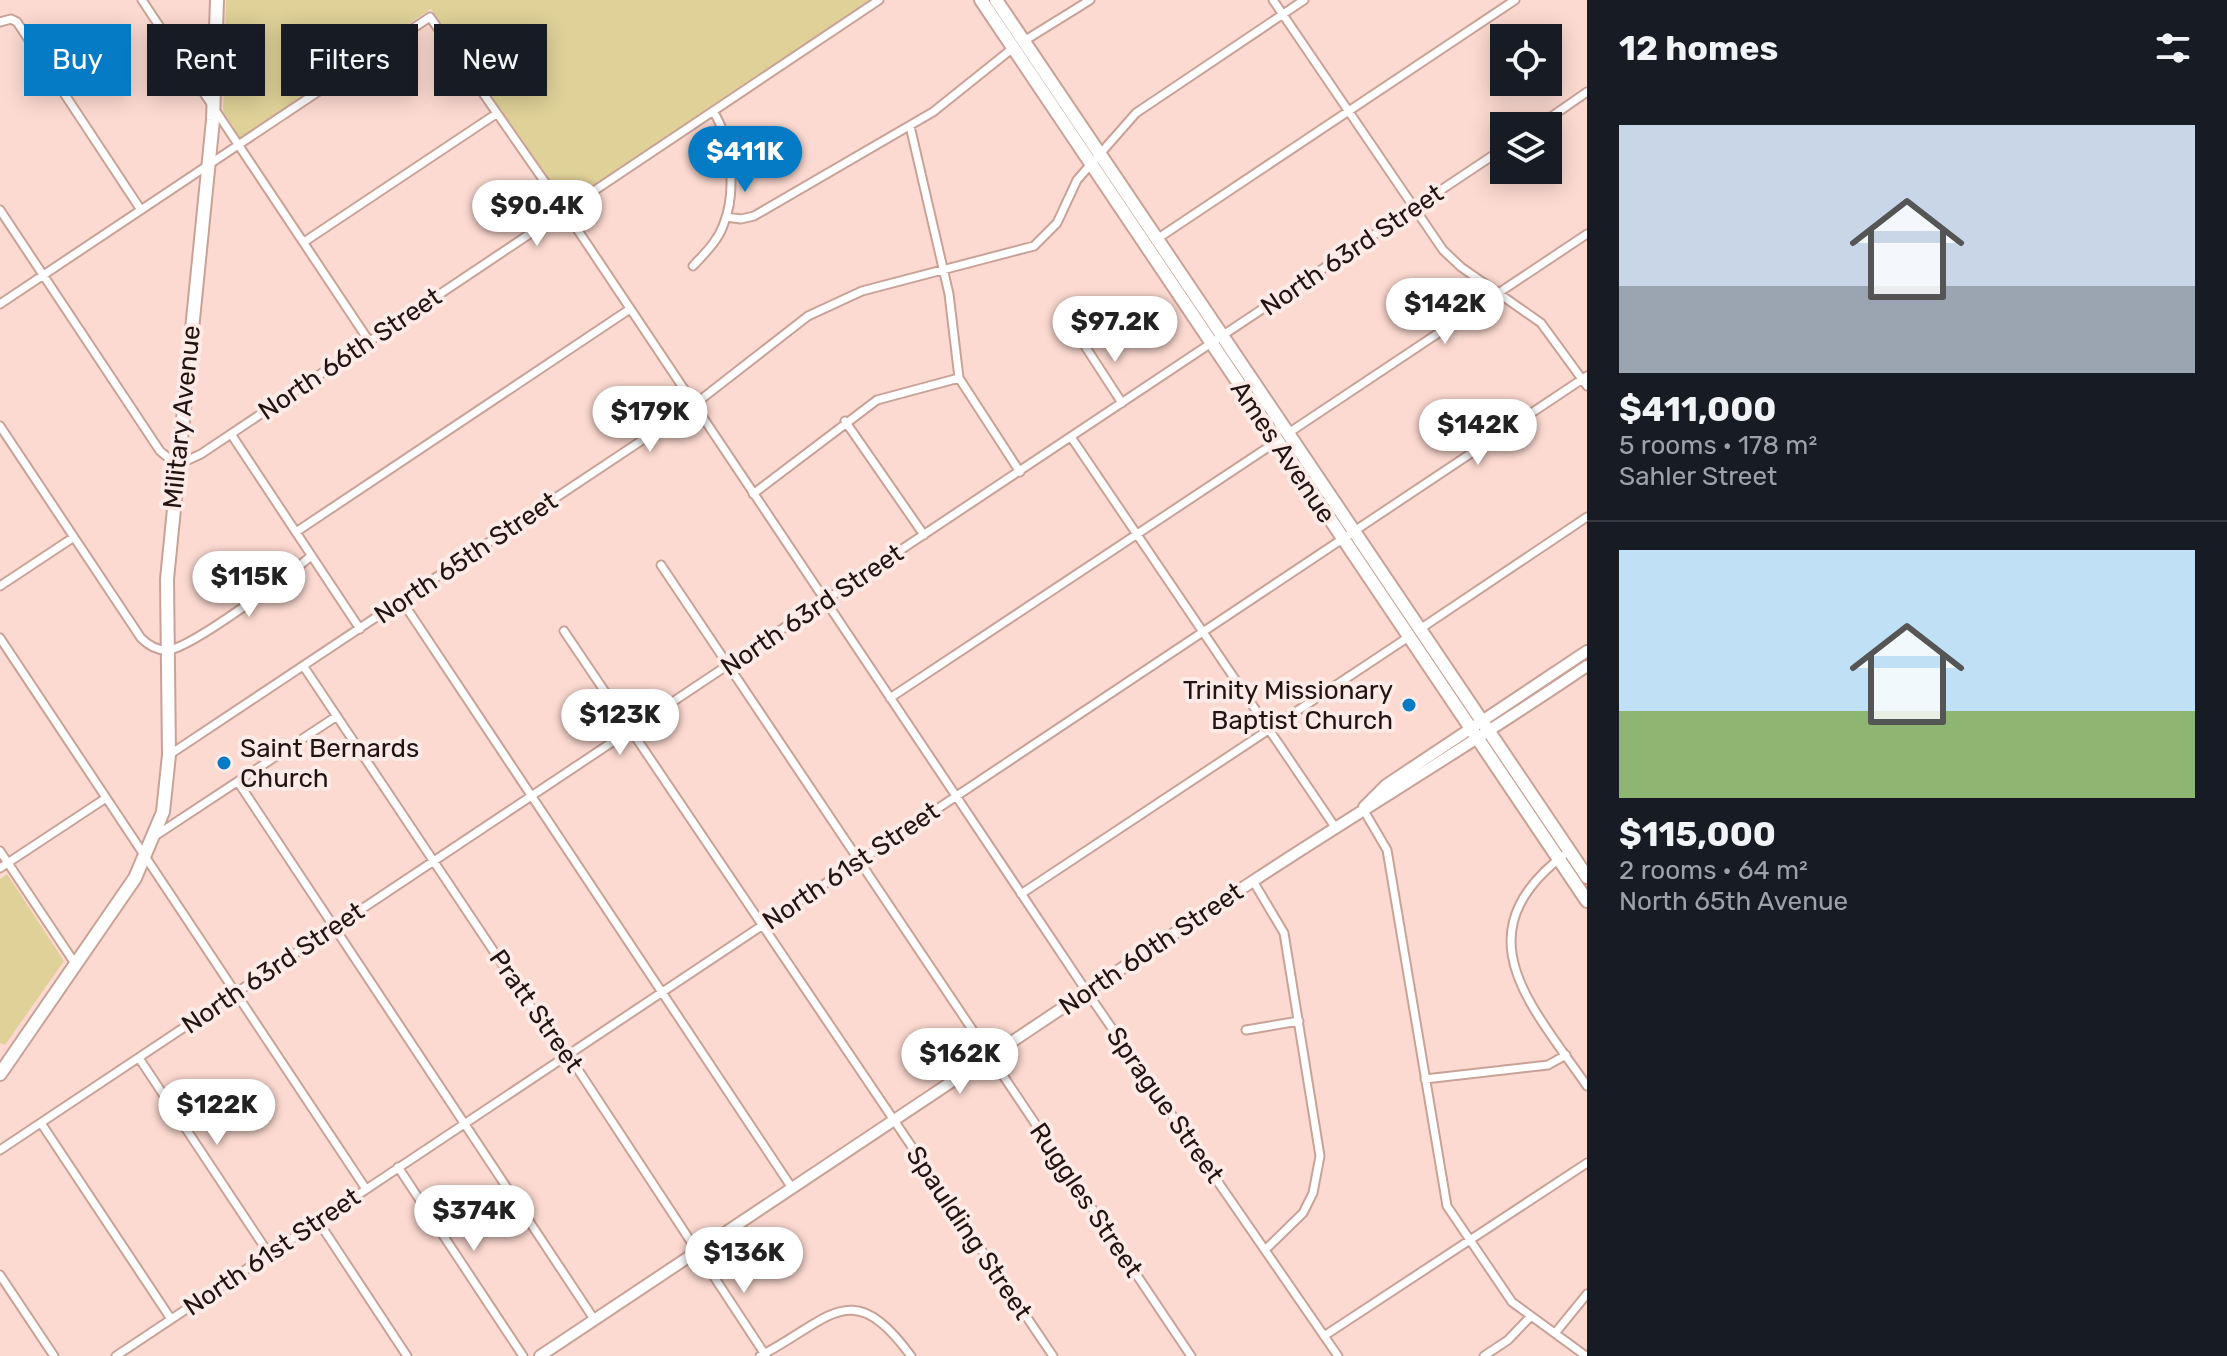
<!DOCTYPE html>
<html lang="en">
<head>
<meta charset="utf-8">
<style>
  :root { --surface:#171b24; --page:#20242c; --text:#f1f3f6; --muted:#9ea1a6; --line:#363941; --accent:#057bc5 }
  body { margin:0; font-family:Rubik,sans-serif; background:var(--page); color:var(--text); height:100vh; display:flex; flex-direction:column; font-size:30px; white-space:nowrap }
  * { box-sizing:border-box; margin:0 }
  p { font-size:26px; color:var(--muted) }
  .icon { flex:none; width:44px; height:44px; fill:none; stroke:currentColor; stroke-width:2; stroke-linecap:round; stroke-linejoin:round }
  .map { position:relative; flex:1; overflow:hidden }
  .details { display:flex; flex-direction:column; background:var(--surface); width:640px }
  .details>* { flex:none }
  .hud { position:absolute; left:24px; top:24px; width:760px; height:72px; display:flex; gap:16px }
  .tools { position:absolute; left:1490px; top:24px; display:grid; gap:16px }
  .tools a { display:grid; place-items:center; width:72px; height:72px; border-radius:0px; background:var(--surface); box-shadow:0 4px 20px #0003; font-size:40px }
  .price { position:absolute; translate:-50% -68px; padding:0 18px; border-radius:28px; background:#fff; color:#222; font-size:26px; line-height:52px; filter:drop-shadow(0 2px 4px #0008) }
  .price::after { content:''; position:absolute; left:50%; top:48px; width:24px; height:18px; margin-left:-12px; background:inherit; clip-path:polygon(0 0,100% 0,50% 100%) }
  .price.selected { background:var(--accent); color:#fff }
  ul { padding:0; list-style:none }
  li { display:grid; align-content:center; gap:16px; height:424px; padding:0 32px }
  li+li { border-top:2px solid var(--line) }
  li span { display:grid; place-items:center; height:248px; border-radius:0px; color:#555 }
  li>.icon { margin-inline-start:auto }
  span .icon { width:144px; height:144px; fill:#fffc; stroke-width:1 }
  li b { font-size:34px }
  h2 { display:flex; justify-content:space-between; align-items:center; height:96px; padding:0 32px; font-size:34px }
  .pill { padding:0 28px; border-radius:0px; background:var(--surface); box-shadow:0 4px 20px #0003; font-size:28px; line-height:72px }
  .pill.selected { background:var(--accent); color:#fff }
  main { display:flex; flex:1; min-height:0 }
  .map>svg:first-child { display:block }
</style>
</head>
<body>
<main>
<div class="map">
<svg width="1587" height="1356" viewBox="0 0 1587 1356">
  <rect width="100%" height="100%" fill="#fcdad1"/>
  <path fill="#dfd198" d="M226,0H871L565,205L431,9L240,138L223,111Z
    M7,874L64,961L5,1045L0,1043V879Z"/>
  <g fill="none" stroke-linecap="round" stroke-linejoin="round">
    <g stroke="#c9a297" stroke-width="11">
      <path id="street" d="M142,0L369,341
        M1273,0L1443,250L1461,267L1541,323L1587,386
        M0,22L11,19L17,22L141,210
        M1024,41L1090,0
        M910,126L949,294L959,378L1020,472
        M1538,126L1587,92
        M0,210L160,451L177,465L201,454L879,0
        M726,217L741,219L754,216L933,112L1013,48
        M1157,239L1515,0
        M304,242L496,114
        M693,266C705,253 717,242 723,226C737,193 732,141 713,111
        M0,304L430,17L565,211L1087,992L1338,1356
        M1083,343L1122,403
        M845,421L924,535
        M0,426L141,638C148,645 158,651 169,650C194,646 289,575 311,556
        M231,434L360,629
        M1287,434L1587,234
        M1071,437L1335,827
        M753,494L877,400L959,378
        M296,532L630,309
        M661,565L1191,1356
        M0,586L74,537
        M402,601L792,1188
        M1420,629L1587,517
        M564,631L1053,1356
        M0,638L366,1189
        M304,667L559,1049L573,1062L766,1356
        M890,698L1276,442
        M169,755L686,411L808,316L862,291L1034,246L1057,223L1077,180L1136,113L1304,0
        M238,782L594,1319
        M1363,809L1387,850L1447,1206L1512,1302L1586,1356
        M155,836L337,716
        M0,851L76,965
        M1569,851C1459,932 1529,1002 1587,1086
        M0,868L106,798
        M1253,881L1284,933L1320,1156L1313,1193L1303,1213L1265,1250
        M1021,894L1407,638
        M1246,1030L1299,1021
        M139,1058L269,1254
        M1425,1079L1548,1065L1566,1055
        M41,1123L171,1319
        M0,1150L1504,148
        M398,1167L523,1356
        M318,1221L407,1356
        M0,1275L54,1356
        M1556,1332L1587,1294
        M1324,1336L1587,1163
        M116,1356L1587,376
        M760,1356C830,1320 851,1274 911,1356
        M1484,1356L1508,1340L1531,1316"/>
    </g>
    <g stroke="#c9a297" stroke-width="14">
      <path id="secondary" d="M1364,807L1386,785L1587,651
        M540,1356L1253,881C1364,808 1477,741 1587,666"/>
    </g>
    <g stroke="#c9a297" stroke-width="16">
      <path id="primary" d="M981,0L1587,901
        M996,0L1587,877
        M0,1074L135,878L163,812L169,755L167,579L213,120L217,0"/>
    </g>
    <use href="#street" stroke="#fff" stroke-width="7"/>
    <use href="#secondary" stroke="#fff" stroke-width="10"/>
    <use href="#primary" stroke="#fff" stroke-width="12"/>
  </g>
  <g fill="#057bc5" stroke="#fdebe7" stroke-width="3">
    <circle cx="1409" cy="705" r="8"/>
    <circle cx="224" cy="763" r="8"/>
  </g>
  <g text-anchor="middle" dominant-baseline="central" stroke-width="8" stroke-linejoin="round" paint-order="stroke">
    <g font-size="26" fill="#221410" stroke="#fdebe7">
      <text transform="translate(1352 250) rotate(-34)">North 63rd Street</text>
      <text transform="translate(350 354) rotate(-34)">North 66th Street</text>
      <text transform="translate(182 417) rotate(-84)">Military Avenue</text>
      <text transform="translate(1283 452) rotate(56)">Ames Avenue</text>
      <text transform="translate(466 558) rotate(-34)">North 65th Street</text>
      <text transform="translate(812 610) rotate(-34)">North 63rd Street</text>
      <text transform="translate(851 866) rotate(-34)">North 61st Street</text>
      <text transform="translate(1151 949) rotate(-34)">North 60th Street</text>
      <text transform="translate(273 968) rotate(-34)">North 63rd Street</text>
      <text transform="translate(536 1011) rotate(55)">Pratt Street</text>
      <text transform="translate(1165 1105) rotate(55)">Sprague Street</text>
      <text transform="translate(1086 1200) rotate(56)">Ruggles Street</text>
      <text transform="translate(969 1233) rotate(56)">Spaulding Street</text>
      <text transform="translate(272 1252) rotate(-34)">North 61st Street</text>
    </g>
    <g font-size="26" fill="#221410" stroke="#fdebe7" text-anchor="end">
      <text x="1393" y="690">Trinity Missionary<tspan x="1393" dy="30">Baptist Church</tspan></text>
      <text x="240" y="748" text-anchor="start">Saint Bernards<tspan x="240" dy="30">Church</tspan></text>
    </g>
  </g>
</svg>
<div class="tools">
<a><svg class="icon" aria-label="locate" viewBox="0 0 24 24"><circle cx="12" cy="12" r="6"/><path d="M12 2v4M12 18v4M2 12h4M18 12h4"/></svg></a>
<a><svg class="icon" aria-label="layers" viewBox="0 0 24 24"><path d="M12 4l9 5-9 5-9-5zM3 14l9 5 9-5"/></svg></a>
</div>
<b class="price selected" style="left:745px;top:194px">$411K</b>
<b class="price" style="left:537px;top:248px">$90.4K</b>
<b class="price" style="left:1445px;top:346px">$142K</b>
<b class="price" style="left:1115px;top:364px">$97.2K</b>
<b class="price" style="left:650px;top:454px">$179K</b>
<b class="price" style="left:1478px;top:467px">$142K</b>
<b class="price" style="left:249px;top:619px">$115K</b>
<b class="price" style="left:620px;top:757px">$123K</b>
<b class="price" style="left:960px;top:1096px">$162K</b>
<b class="price" style="left:217px;top:1147px">$122K</b>
<b class="price" style="left:474px;top:1253px">$374K</b>
<b class="price" style="left:744px;top:1295px">$136K</b>
<div class="hud">
<a class="pill selected">Buy</a>
<a class="pill">Rent</a>
<a class="pill">Filters</a>
<a class="pill">New</a>
</div>
</div>
<section class="details">
<h2>12 homes<svg class="icon" aria-label="filters" viewBox="0 0 24 24"><path d="M4 7h16M4 17h16"/><circle cx="9" cy="7" r="2"/><circle cx="15" cy="17" r="2"/></svg></h2>
<ul>
<li><span style="background:linear-gradient(#c9d6e8 65%,#9aa5b1 0)"><svg class="icon" aria-label="home" viewBox="0 0 24 24"><path d="M3 11l9-7 9 7M6 9v11h12V9"/></svg></span><div><b>$411,000</b><p>5 rooms · 178 m²</p><p>Sahler Street</p></div></li>
<li><span style="background:linear-gradient(#bfe0f5 65%,#8fb573 0)"><svg class="icon" aria-label="home" viewBox="0 0 24 24"><path d="M3 11l9-7 9 7M6 9v11h12V9"/></svg></span><div><b>$115,000</b><p>2 rooms · 64 m²</p><p>North 65th Avenue</p></div></li>
</ul>
</section>
</main>
</body>
</html>
